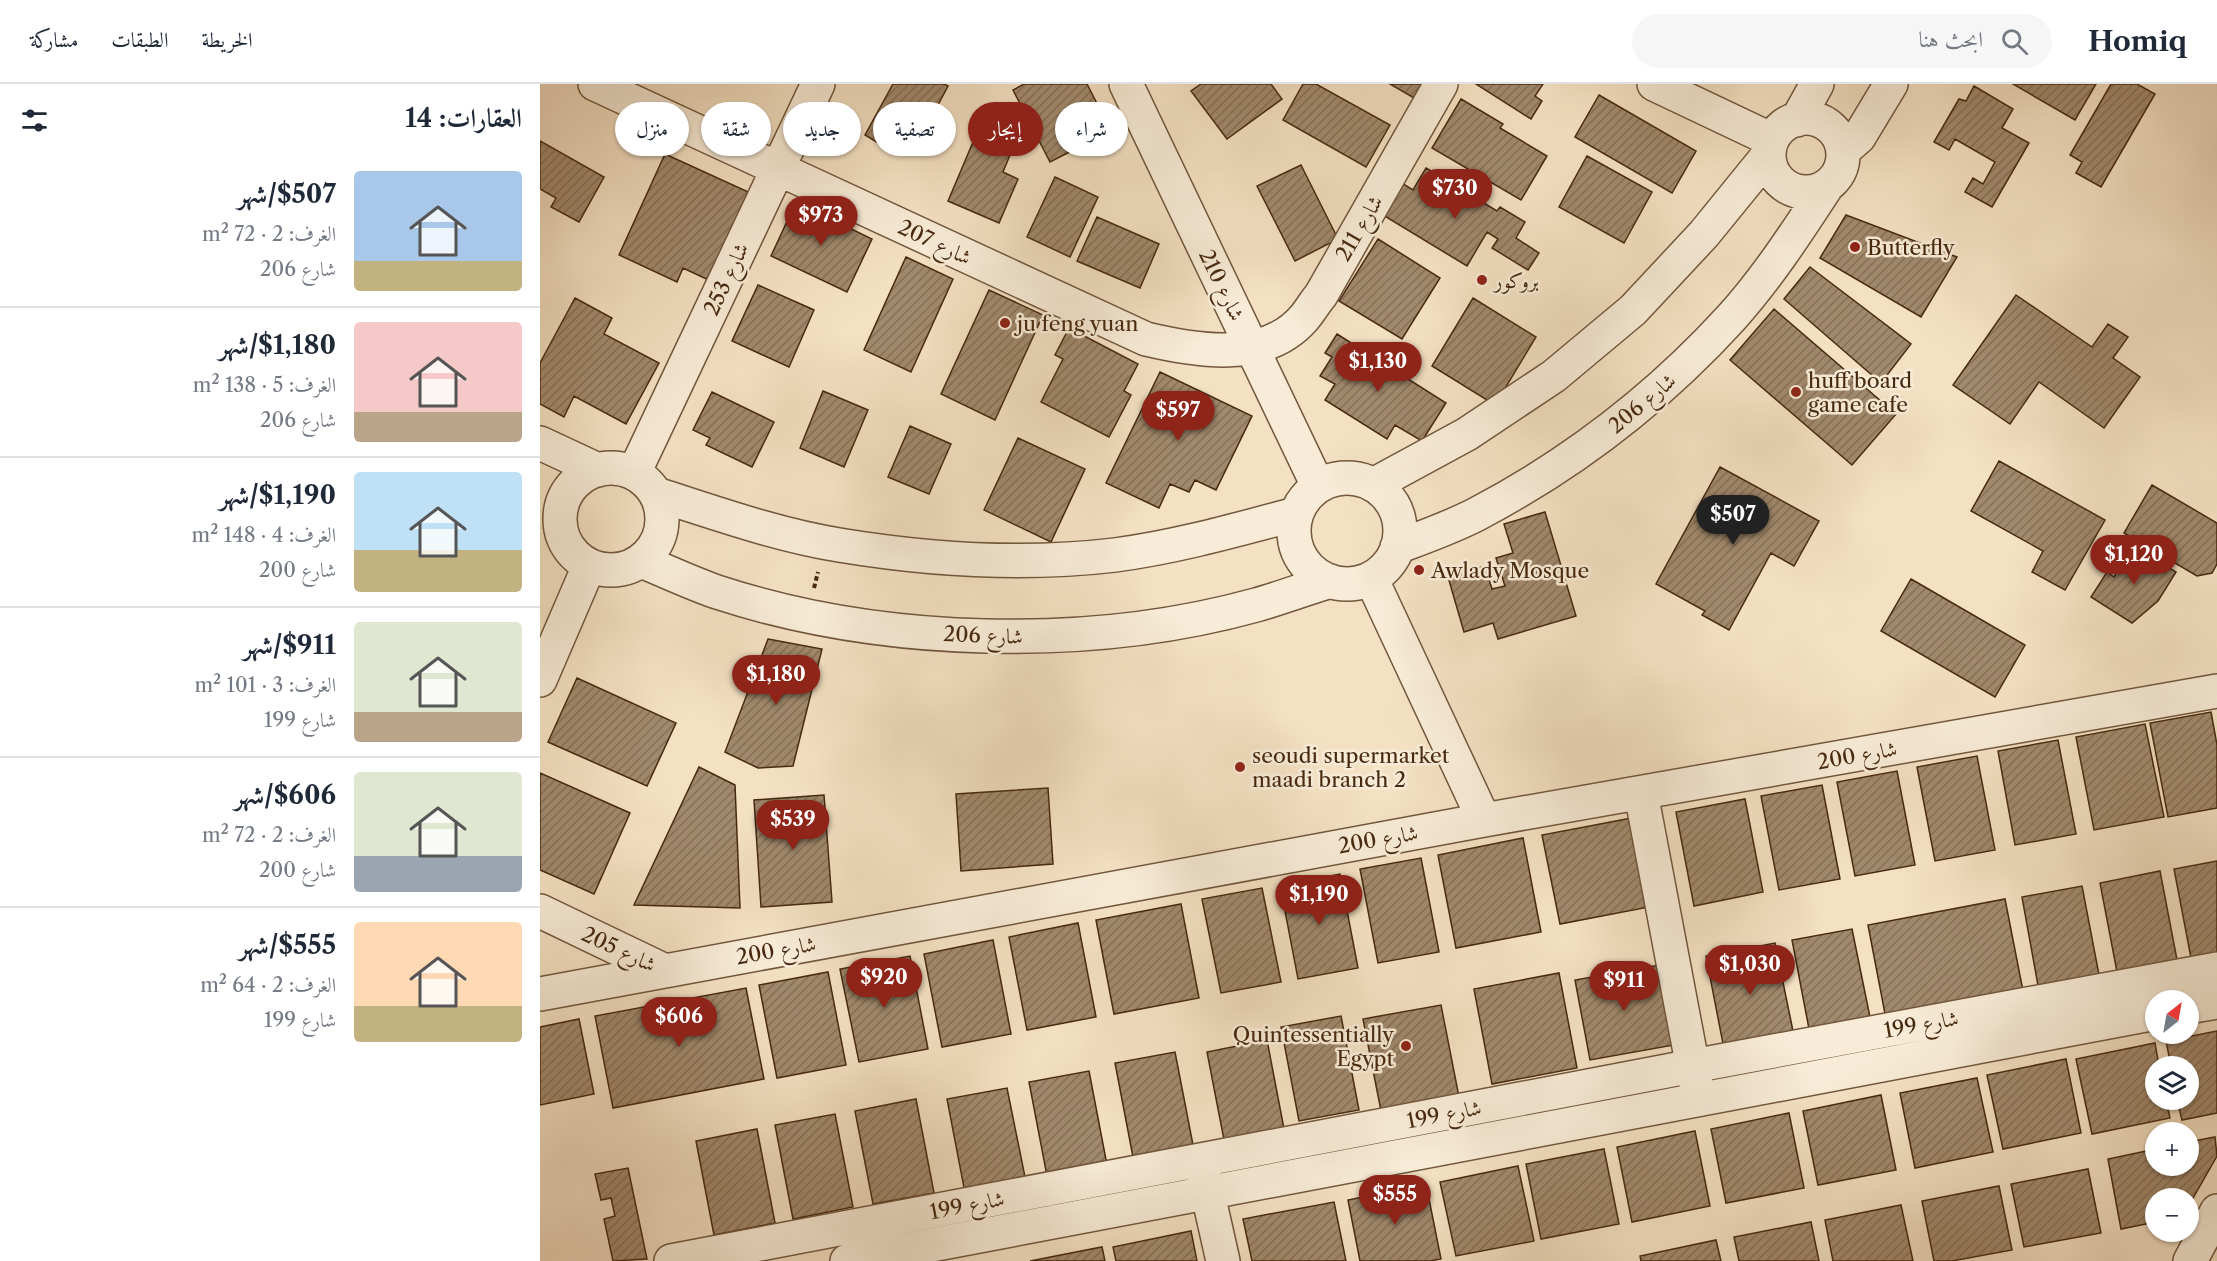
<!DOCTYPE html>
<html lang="ar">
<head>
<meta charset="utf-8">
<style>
  :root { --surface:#fff; --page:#f6f6f7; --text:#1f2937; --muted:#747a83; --line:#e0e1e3; --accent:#8f2418 }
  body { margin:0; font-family:"Libre Caslon Text",Amiri,serif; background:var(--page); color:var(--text); direction:rtl; height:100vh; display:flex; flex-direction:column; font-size:22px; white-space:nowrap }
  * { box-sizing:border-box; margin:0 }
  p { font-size:20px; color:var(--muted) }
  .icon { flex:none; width:33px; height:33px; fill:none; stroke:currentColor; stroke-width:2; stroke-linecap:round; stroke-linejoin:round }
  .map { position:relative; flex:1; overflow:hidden; direction:ltr }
  .drawer { display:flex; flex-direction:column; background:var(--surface); width:540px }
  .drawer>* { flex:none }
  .banner { position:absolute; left:18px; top:18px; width:570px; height:54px; direction:rtl; display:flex; gap:12px }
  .needle { width:39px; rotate:31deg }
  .controls { position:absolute; left:1605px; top:906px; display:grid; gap:12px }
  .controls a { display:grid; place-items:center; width:54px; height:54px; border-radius:50%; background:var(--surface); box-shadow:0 2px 4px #0004; font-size:30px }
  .price { position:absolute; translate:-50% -51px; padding:0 14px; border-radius:21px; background:var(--accent); color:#fff; font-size:20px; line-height:39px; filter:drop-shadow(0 2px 3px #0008) }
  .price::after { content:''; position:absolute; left:50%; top:36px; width:18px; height:14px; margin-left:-9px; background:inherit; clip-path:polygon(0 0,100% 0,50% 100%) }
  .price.active { background:#222; color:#fff }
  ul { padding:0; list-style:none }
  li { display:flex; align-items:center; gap:18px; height:150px; padding:0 18px }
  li+li { border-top:2px solid var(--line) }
  li span { display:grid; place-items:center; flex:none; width:168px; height:120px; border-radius:6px; color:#555 }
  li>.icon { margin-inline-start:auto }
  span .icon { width:72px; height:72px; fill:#fffc; stroke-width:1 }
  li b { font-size:26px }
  h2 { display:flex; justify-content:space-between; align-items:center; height:72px; padding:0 18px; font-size:26px }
  .chip { padding:0 21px; border-radius:27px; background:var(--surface); box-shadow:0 2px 4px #0004; font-size:21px; line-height:54px }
  .chip.active { background:var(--accent); color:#fff }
  header { display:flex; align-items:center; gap:36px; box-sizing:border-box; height:84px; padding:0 30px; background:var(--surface); border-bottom:2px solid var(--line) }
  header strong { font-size:28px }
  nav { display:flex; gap:33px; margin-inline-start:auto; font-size:21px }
  .search { width:420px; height:54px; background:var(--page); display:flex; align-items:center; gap:15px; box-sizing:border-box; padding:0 21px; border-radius:33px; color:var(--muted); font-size:22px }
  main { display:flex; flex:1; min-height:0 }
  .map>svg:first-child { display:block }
</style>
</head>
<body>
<header>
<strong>Homiq</strong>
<div class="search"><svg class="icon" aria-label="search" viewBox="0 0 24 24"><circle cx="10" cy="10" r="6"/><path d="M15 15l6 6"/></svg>ابحث هنا</div>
<nav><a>الخريطة</a><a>الطبقات</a><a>مشاركة</a></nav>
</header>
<main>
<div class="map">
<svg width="1677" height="1177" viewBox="0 0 1677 1177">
  <defs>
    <pattern id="building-hatch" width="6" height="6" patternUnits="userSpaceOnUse" patternTransform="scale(1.5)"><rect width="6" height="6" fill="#a1896d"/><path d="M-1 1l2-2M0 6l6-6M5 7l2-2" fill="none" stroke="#857058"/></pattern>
  </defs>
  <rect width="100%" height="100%" fill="#f4e1c3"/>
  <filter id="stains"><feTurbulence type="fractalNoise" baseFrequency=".00333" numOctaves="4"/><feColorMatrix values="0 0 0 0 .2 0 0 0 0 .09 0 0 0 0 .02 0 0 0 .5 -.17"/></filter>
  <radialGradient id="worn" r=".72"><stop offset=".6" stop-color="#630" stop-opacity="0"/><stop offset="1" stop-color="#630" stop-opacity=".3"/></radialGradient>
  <path fill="url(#building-hatch)" stroke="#47290f" stroke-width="1.5" d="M353,0H404L408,2L375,64L354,53L348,65L325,51Z
    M484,0H547L571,47L510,78L473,6Z
    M661,0H731L742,15L687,55L651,7Z
    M763,0H776L850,41L826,83L743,36Z
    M850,0H882L874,14Z
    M936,0H1003L995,12L1002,17L991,35Z
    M1473,0H1556L1535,36Z
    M1571,0H1597L1615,10L1561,103L1536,89L1542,78L1530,71Z
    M1434,2L1473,25L1462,44L1489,59L1452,123L1425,108L1433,94L1443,100L1455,78L1415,55L1409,66L1394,58L1419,15L1426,17Z
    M1059,11L1156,67L1132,109L1035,53Z
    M921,15L963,40L960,44L1007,72L981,116L892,64Z
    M436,51L472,66L463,88L478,95L459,139L408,117Z
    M0,57L64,93L39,138L11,123L16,114L0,105Z
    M125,70L215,111L175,199L143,184L137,198L79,171Z
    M1047,72L1112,108L1084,159L1019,123Z
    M761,81L798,155L755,177L717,102Z
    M886,84L957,127L960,123L985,138L976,154L999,169L988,186L952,164L958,155L947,148L927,182L838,128L857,96L873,106Z
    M515,93L558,113L530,173L487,153Z
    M256,118L332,155L307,208L231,172Z
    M1306,131L1417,173L1381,233L1280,174Z
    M557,133L619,160L600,204L537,177Z
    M838,155L900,194L862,255L799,217Z
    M366,173L413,195L371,288L324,266Z
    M1270,183L1371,260L1341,299L1244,215Z
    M218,201L274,226L249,283L192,257Z
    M449,206L503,231L455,336L401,310Z
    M1476,211L1552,263L1568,240L1588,253L1573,274L1600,293L1564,344L1499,298L1470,340L1413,301Z
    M35,214L72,234L64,250L119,279L86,340L34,312L24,333L0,320V279Z
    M933,214L996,253L955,321L892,282Z
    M1234,225L1356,330L1312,381L1190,276Z
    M529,244L598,280L584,307L591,311L569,353L501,318L523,275L515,271Z
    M797,250L906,319L882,357L855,341L847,355L785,316L795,300L780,292L792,273L785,269Z
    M620,288L712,332L676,406L655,396L649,408L630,400L619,424L566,399Z
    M283,307L328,326L304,383L260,364Z
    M172,308L234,338L212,383L166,361L170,354L153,346Z
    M370,342L411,360L389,410L348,393Z
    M478,354L545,385L511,458L444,426Z
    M1459,377L1565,436L1525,506L1492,488L1503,467L1431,427Z
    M1180,383L1279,437L1254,482L1231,469L1189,546L1162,531L1165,527L1116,500Z
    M1612,401L1677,439V480L1672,489L1657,492L1584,449Z
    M1005,428L1036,532L958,555L953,539L924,548L908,493L945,482L952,505L965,502L956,474L973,469L964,440Z
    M1593,462L1636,488L1618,517L1592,539L1551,513L1567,488L1574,493Z
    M1371,495L1485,561L1455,613L1341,547Z
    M228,555L282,565L253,682L218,684L185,668Z
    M37,594L136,639L107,702L8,658Z
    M1671,628L1677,661V724L1628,733L1610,639Z
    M1605,640L1624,733L1554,746L1536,653Z
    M1518,656L1536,750L1475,761L1458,667Z
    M1437,672L1455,766L1395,777L1377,683Z
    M159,683L195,701L200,824L94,821Z
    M1357,687L1375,781L1315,792L1297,698Z
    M0,689L90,729L54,810L0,786Z
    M1282,701L1300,795L1239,806L1221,712Z
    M508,704L513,780L421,787L416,710Z
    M284,711L292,818L221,823L214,716Z
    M1205,715L1223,808L1154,822L1136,728Z
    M1092,734L1109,823L1020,840L1002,751Z
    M983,754L1001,848L916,864L898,771Z
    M881,774L899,868L838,879L820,785Z
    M1677,777V874L1652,879L1634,785Z
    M1620,787L1638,881L1578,893L1560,799Z
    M800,790L818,884L758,895L740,801Z
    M1542,802L1560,896L1499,907L1482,813Z
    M722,804L741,898L681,909L662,815Z
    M1465,815L1484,912L1346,935L1328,841Z
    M641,820L659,914L574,930L556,836Z
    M538,839L556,933L487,946L469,853Z
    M1312,845L1331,938L1270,950L1252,856Z
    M453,856L471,950L402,963L384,870Z
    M1235,859L1254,952L1184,965L1166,872Z
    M370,872L388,965L319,978L300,885Z
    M1119,881L1134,961L1050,976L1035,896Z
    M288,888L306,981L237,994L219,901Z
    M1019,889L1037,984L952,1000L934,905Z
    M206,904L224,995L73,1024L55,932Z
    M901,921L919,1013L841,1027L823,935Z
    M801,932L819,1026L759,1037L741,943Z
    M39,935L54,1010L0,1021V943Z
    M1677,947V1029L1642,1036L1637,1016H1648V982H1631L1626,957Z
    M727,956L745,1050L685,1061L667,968Z
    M1615,959L1619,982H1616V1016H1626L1630,1034L1552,1050L1536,975Z
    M635,968L653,1061L593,1073L575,979Z
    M1526,975L1541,1049L1463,1065L1447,991Z
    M549,987L567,1081L507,1092L489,998Z
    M1437,994L1453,1068L1375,1084L1360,1009Z
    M467,1004L486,1098L425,1109L407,1015Z
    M1341,1011L1356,1086L1278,1101L1263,1027Z
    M376,1015L394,1109L333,1120L315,1027Z
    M1249,1029L1264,1104L1186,1119L1171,1045Z
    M295,1030L313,1123L253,1135L235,1041Z
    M217,1045L235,1139L174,1151L156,1057Z
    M1155,1047L1170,1122L1092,1138L1077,1063Z
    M1675,1053L1677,1072L1648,1123V1114H1616V1138L1581,1145L1568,1075L1616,1065V1082H1648V1058Z
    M1064,1065L1079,1140L1001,1155L986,1080Z
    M978,1082L994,1157L916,1172L900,1098Z
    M88,1084L107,1175L73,1177L64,1135L75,1132L71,1114L61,1116L55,1090Z
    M1548,1085L1561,1149L1484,1163L1471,1100Z
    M886,1100L901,1175L890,1177H820L808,1116Z
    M1459,1102L1472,1166L1412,1177H1394L1382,1117Z
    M794,1118L806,1177H712L703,1135Z
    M1361,1121L1373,1177H1293L1285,1136Z
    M1271,1138L1279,1177H1199L1194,1153Z
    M651,1147L657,1177H576L573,1163Z
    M1176,1156L1181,1177H1101L1100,1172Z
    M562,1163L565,1177H490Z"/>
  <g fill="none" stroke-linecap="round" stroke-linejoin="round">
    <g stroke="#72573c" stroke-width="36">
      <path id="minor" d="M55,0L606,255C657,267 725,279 764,234C770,227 775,218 781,211L901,0
        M586,0L778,402
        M1114,0L1232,56
        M1229 71a37 37 0 1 1 74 0a37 37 0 1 1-74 0Z
        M1257,36L1277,0
        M1303,67L1319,53L1351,0
        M0,359L58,386
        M20 435a51 51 0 1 1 102 0a51 51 0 1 1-102 0Z
        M94,389L278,0
        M754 447a53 53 0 1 1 106 0a53 53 0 1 1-106 0Z
        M833,401L927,350L1014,292L1093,226L1164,150L1229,70
        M116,410C176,429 237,451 299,461C390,476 483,482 575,471C636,463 696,446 756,430
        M857,463C884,453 912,443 937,430C1034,379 1117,315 1191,234C1227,194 1257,148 1287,102
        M101,477C126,487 151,499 177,508C342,562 549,567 716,521C741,514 765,505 790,497
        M831,494L944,736
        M0,596L49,482
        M1101,709L1157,1005
        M0,827L125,887
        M0,910L944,736L1677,607
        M1648,923L1677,918
        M663,1088L683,1177
        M131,1177L1153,982L1677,885
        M307,1177L1616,929
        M1650,1177L1677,1127"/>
    </g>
    <path stroke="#47290f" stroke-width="4" stroke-dasharray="4.5 3" stroke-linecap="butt" d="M274,504L278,488"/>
    <use href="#minor" stroke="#f8ecd8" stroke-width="33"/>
  </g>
  <g fill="#8f2418" stroke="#f8ecd8" stroke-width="2">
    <circle cx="1315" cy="163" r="6"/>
    <circle cx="942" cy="196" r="6"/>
    <circle cx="465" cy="239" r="6"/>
    <circle cx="1256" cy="308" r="6"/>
    <circle cx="879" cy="486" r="6"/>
    <circle cx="700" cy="683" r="6"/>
    <circle cx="866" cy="962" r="6"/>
  </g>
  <g text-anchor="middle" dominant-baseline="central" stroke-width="5" stroke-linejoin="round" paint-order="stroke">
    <g font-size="21" fill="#47290f" stroke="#f8ecd8">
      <text transform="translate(819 144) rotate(-60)">شارع 211</text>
      <text transform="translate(395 158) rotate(25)">شارع 207</text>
      <text transform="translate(186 195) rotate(-65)">شارع 253</text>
      <text transform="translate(682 201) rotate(64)">شارع 210</text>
      <text transform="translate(1102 319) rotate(-40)">شارع 206</text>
      <text transform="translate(443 551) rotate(2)">شارع 206</text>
      <text transform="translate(1317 671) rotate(-10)">شارع 200</text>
      <text transform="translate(838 755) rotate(-10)">شارع 200</text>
      <text transform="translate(79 865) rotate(25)">شارع 205</text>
      <text transform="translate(236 866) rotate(-10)">شارع 200</text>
      <text transform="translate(1381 940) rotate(-10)">شارع 199</text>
      <text transform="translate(904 1030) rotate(-11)">شارع 199</text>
      <text transform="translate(427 1121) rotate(-11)">شارع 199</text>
    </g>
    <g font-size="21" fill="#47290f" stroke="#f8ecd8" text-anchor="start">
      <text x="1327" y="163">Butterfly</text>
      <text x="954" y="196">بروكور</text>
      <text x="477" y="239">ju feng yuan</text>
      <text x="1268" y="296">huff board<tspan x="1268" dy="24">game cafe</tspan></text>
      <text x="891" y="486">Awlady Mosque</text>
      <text x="712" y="671">seoudi supermarket<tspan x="712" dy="24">maadi branch 2</tspan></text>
      <text x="854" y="950" text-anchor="end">Quintessentially<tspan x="854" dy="24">Egypt</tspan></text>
    </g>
  </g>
  <rect width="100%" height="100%" filter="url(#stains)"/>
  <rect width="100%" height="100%" fill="url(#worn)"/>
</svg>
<div class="controls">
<a><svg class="needle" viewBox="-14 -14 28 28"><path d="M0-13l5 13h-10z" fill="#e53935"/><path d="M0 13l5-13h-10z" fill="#747a83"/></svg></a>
<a><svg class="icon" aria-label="layers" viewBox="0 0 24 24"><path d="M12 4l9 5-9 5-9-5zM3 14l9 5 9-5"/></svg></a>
<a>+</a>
<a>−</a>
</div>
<b class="price" style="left:915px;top:136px">$730</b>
<b class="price" style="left:281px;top:163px">$973</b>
<b class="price" style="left:838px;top:309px">$1,130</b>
<b class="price" style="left:638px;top:358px">$597</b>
<b class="price active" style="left:1193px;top:462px">$507</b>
<b class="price" style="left:1594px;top:502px">$1,120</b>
<b class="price" style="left:236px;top:622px">$1,180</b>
<b class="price" style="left:253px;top:767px">$539</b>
<b class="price" style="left:779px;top:842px">$1,190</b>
<b class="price" style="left:1210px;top:912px">$1,030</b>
<b class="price" style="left:344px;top:925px">$920</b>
<b class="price" style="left:1084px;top:928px">$911</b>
<b class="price" style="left:139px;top:964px">$606</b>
<b class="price" style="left:855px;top:1142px">$555</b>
<div class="banner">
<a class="chip">شراء</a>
<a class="chip active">إيجار</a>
<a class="chip">تصفية</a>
<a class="chip">جديد</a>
<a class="chip">شقة</a>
<a class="chip">منزل</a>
</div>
</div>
<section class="drawer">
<h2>العقارات: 14<svg class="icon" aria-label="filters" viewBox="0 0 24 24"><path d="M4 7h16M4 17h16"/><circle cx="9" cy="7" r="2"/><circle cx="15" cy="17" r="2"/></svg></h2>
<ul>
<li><span style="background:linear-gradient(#a9c7e8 75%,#c2b280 0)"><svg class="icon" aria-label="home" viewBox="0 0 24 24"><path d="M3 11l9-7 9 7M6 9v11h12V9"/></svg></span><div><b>$507/شهر</b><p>الغرف: 2 · 72 m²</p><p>شارع 206</p></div></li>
<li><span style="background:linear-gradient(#f6c9c9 75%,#b9a48a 0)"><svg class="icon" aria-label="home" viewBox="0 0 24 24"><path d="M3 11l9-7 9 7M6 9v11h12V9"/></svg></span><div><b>$1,180/شهر</b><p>الغرف: 5 · 138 m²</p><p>شارع 206</p></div></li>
<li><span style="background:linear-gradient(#bfe0f5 65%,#c2b280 0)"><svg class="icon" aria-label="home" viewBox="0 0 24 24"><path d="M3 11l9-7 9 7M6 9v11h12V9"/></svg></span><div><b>$1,190/شهر</b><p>الغرف: 4 · 148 m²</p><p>شارع 200</p></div></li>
<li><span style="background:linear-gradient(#dfe7d0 75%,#b9a48a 0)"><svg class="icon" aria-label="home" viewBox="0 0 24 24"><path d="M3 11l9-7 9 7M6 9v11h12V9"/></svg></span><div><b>$911/شهر</b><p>الغرف: 3 · 101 m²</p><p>شارع 199</p></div></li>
<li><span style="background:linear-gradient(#dfe7d0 70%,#9aa5b1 0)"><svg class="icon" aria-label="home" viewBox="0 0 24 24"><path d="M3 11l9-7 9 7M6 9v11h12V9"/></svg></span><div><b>$606/شهر</b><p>الغرف: 2 · 72 m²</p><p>شارع 200</p></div></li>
<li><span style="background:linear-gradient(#ffd9b3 70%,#c2b280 0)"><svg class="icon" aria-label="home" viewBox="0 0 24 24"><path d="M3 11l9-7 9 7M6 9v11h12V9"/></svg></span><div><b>$555/شهر</b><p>الغرف: 2 · 64 m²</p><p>شارع 199</p></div></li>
</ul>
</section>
</main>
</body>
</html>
